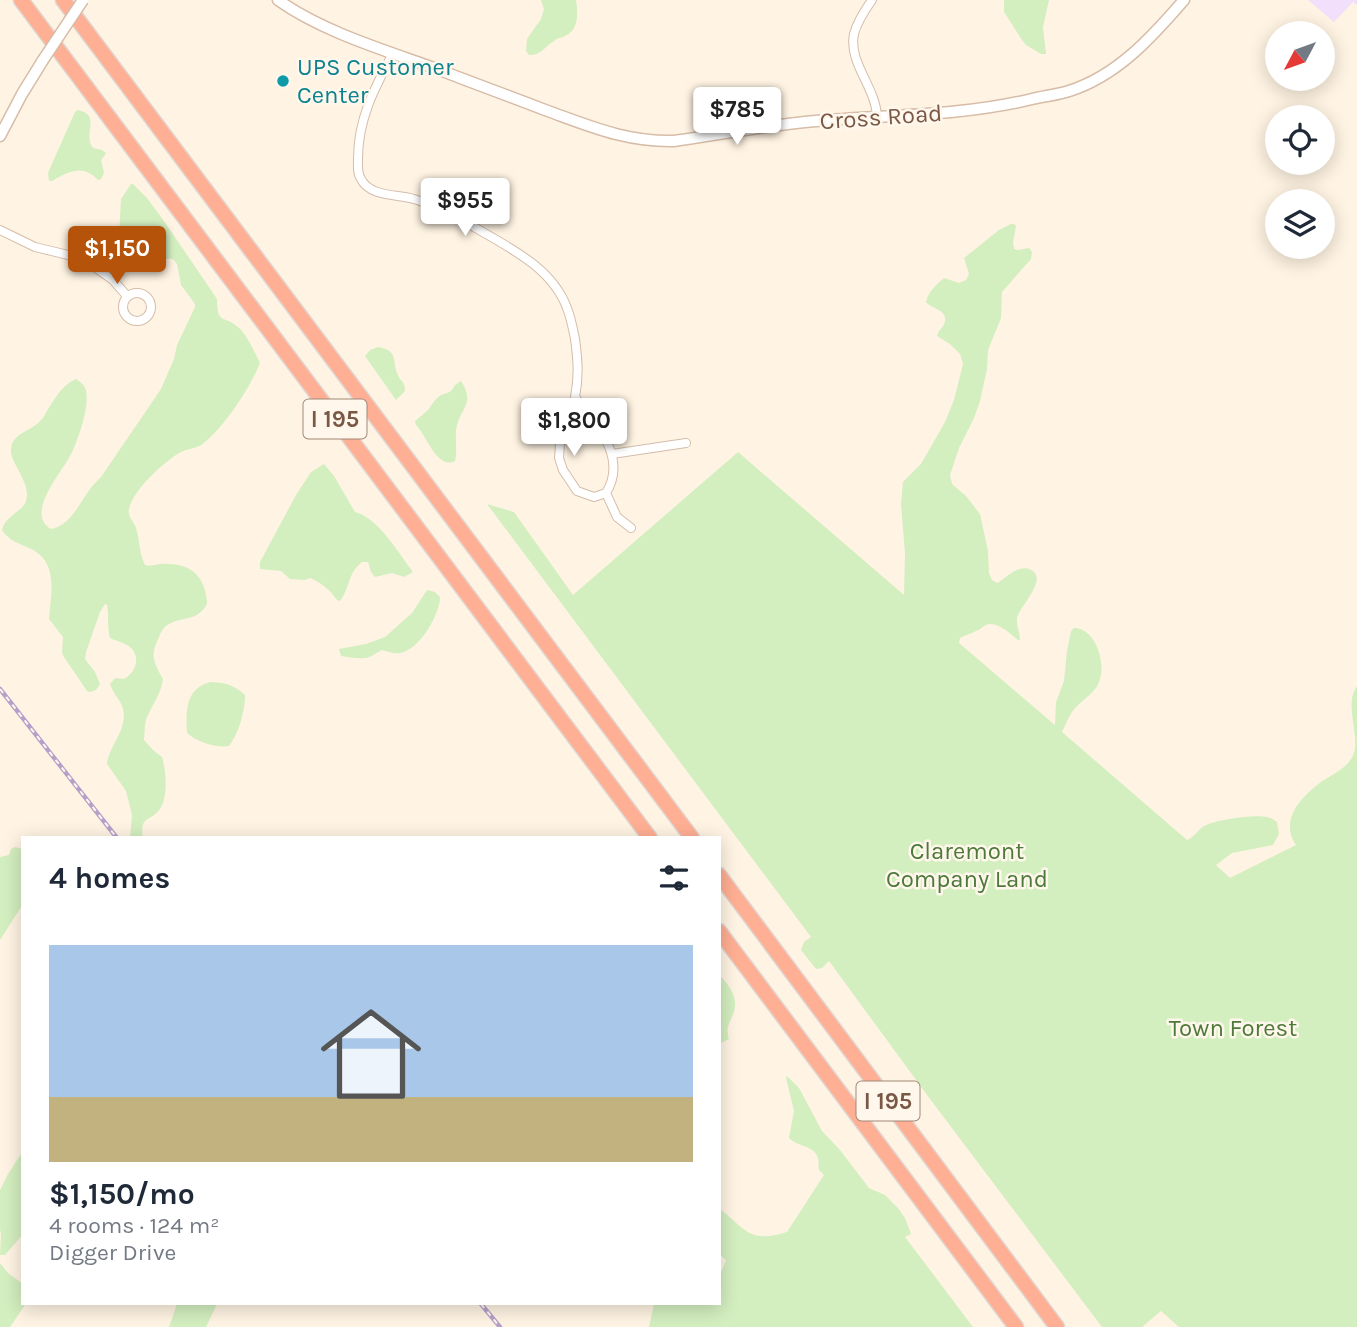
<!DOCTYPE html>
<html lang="en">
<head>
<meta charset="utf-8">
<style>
  :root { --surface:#fff; --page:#f2f2f3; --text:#1f2937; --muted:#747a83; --accent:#b45309 }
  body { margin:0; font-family:Karla,sans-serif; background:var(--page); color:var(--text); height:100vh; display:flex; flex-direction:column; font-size:26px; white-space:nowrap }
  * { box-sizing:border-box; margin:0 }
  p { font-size:23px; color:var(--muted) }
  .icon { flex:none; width:38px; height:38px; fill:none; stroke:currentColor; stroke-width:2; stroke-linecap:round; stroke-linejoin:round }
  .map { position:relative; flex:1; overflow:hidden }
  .panel { position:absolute; left:21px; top:836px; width:700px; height:469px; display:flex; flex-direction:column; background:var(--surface); border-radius:0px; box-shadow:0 4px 18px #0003 }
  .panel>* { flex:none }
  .needle { width:46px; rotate:229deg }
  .controls { position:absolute; left:1265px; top:21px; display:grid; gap:14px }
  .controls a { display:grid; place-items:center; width:70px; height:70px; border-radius:50%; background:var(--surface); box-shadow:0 4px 18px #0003; font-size:35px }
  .price { position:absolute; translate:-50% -60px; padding:0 16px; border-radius:7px; background:#fff; color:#222; font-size:23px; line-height:46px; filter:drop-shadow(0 2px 4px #0008) }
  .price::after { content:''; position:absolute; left:50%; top:42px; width:21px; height:16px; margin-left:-10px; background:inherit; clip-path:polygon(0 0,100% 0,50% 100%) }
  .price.selected { background:var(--accent); color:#fff }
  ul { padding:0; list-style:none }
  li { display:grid; align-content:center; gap:14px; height:371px; padding:0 28px }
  li span { display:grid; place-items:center; height:217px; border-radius:0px; color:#555 }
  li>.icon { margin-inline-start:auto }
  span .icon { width:126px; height:126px; fill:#fffc; stroke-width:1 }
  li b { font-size:30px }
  h2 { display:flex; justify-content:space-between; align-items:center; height:84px; padding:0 28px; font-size:30px }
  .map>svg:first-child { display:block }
</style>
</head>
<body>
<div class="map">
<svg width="1357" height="1327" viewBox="0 0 1357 1327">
  <rect width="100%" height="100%" fill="#fff4e3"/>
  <path fill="#f1dffb" d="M1308,0H1357V5L1353,2L1334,22Z"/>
  <path fill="#d3eebf" d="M541,0H576C578,13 579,30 565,36C559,39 559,37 554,41C544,47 542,55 529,55L526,51L527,39L541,19L544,9Z
    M1004,0H1049L1043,27L1046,54H1041L1026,45L1022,40L1004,12Z
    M78,110C102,115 82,134 93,148L102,150L106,153L105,155L101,160L104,173L101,179L98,180C83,163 67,172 52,181H49L48,173L51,166L75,112Z
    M131,184H133L147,198L164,221L217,299C217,326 224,314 239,328C246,333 256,355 260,363C250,388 224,427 204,443C197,449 187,448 179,453C163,463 133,490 129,509C127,517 134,521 136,528C140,541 139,553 145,565C153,567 159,563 168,564C193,564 206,579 207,604C197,622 183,616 169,624C164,626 161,632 159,637C150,656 153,661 163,679C161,694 153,703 147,717C144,724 145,732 144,740L153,750L162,757C166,769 168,796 161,807C152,823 139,814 143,838H130L132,815L126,791L107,764C109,745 128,730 123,709C121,700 113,694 110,684L115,678L124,679C137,672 142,654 127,645C122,642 116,641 110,638C107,627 109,616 107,605L105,604L100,612L86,652L85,659L95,672L100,684L96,690L90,692L87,691L64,657L62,653L63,637L49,619C51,593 59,561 29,548C18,543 8,540 2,530C5,515 22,513 26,501C32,483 9,462 11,449C12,433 32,431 41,420C45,416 47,410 50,406C56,396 65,383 76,379C78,380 83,384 84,386C93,399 77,445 69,458C60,474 25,514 51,529C70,526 79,504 90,489C93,485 97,481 101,477L161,389L174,359L177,345L195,307V304L181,285L177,264L173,259C164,258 155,261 148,260C135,259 126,247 119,237L121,199Z
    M1011,224H1014L1016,226L1013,243L1014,249L1018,250L1029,248L1032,252L1031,259L1002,292L1001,318L988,350L987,369L980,401L974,418L959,448L950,475L952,484L966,496L980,514L988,551L989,573L992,580L997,583C1005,579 1011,571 1020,569C1023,568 1028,568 1031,570C1049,579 1019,607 1017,618C1016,625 1020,633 1020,640H1018C1011,634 996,620 986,625C983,626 980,630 976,631C971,634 965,635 960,638L959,643L1055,725L1056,702L1064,681L1067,651L1071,631L1074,628C1083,628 1090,634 1095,643C1102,655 1105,677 1095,689C1088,698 1078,703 1072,712C1068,718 1065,726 1062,732L1187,840C1195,837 1197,830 1204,826C1215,820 1254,814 1267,817C1272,818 1272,819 1277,822L1279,834L1273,845L1232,853L1216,865L1230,878L1296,845C1279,820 1301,797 1321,782C1331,775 1344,770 1351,759C1353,757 1354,752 1355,749C1357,727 1345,703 1357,686V1327H1179L1161,1311L1142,1327H1102L930,1099L829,961L822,968L816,969L801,950L804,942L811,937L487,504L514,512L573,595L738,452L904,595L905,553L901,504L903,482L921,464L945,422L954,400L963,364L960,354L950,344L937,336C939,328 944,328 945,321C947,310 932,309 926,302C928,292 936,285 944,278L959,283L966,280L969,274L964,258L999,230Z
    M378,347C400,351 391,361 398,375C401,383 405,380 405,391L396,400L365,356L370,350Z
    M461,381C475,403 462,407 457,425C454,437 458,449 455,461C437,470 427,436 416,425L415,421C420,417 425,413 429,409C433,403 435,399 441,395C449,392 451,393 455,385Z
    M324,464L334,476L355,512C380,519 398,553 413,572L404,577L392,573L375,577L371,572L368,562H362C347,574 351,586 340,601L337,600C330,590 322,583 310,578L305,580L290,579L281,571L260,569V562L296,495L311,472Z
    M427,590L435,592L440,597C440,614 421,646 404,652C397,655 389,652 382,650C377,652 371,658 365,658C360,659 346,657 341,656L339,649L366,644L385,637L412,613Z
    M210,682C224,682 234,685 245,695C245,711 239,733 229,746C216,748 197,742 187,733C186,711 185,689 210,682Z
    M15,847L23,849V904L0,940V857L9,855L11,849Z
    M719,975C727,982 736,994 735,1006C734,1020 724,1023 729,1039L721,1043L719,1042Z
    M787,1076L799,1088L822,1131L840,1150L869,1188L885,1195L898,1208L905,1218L911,1234L905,1237L973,1327H649L654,1304H719V1277L726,1260L719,1254V1208C746,1229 748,1244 787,1232L824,1175L819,1170C818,1166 819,1162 818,1158C814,1145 797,1147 789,1138L794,1111L786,1078Z
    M23,1151V1234L5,1255H0L1,1233L0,1230V1190L8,1174Z
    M0,1263L8,1273L23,1284V1304H25V1305L10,1327H0Z
    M177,1304H217L206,1327H169Z"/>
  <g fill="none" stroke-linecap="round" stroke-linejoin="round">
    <g stroke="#d4bcaa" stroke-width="10">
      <path id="street" d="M872,0C865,10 857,22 854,34C848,63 876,87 877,117
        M393,53C375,87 358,119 358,158C358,166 357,173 361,179C370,197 397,194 414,199C435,205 462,220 481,231C514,250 553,270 567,308C571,318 573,329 575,339C578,361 579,376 575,397C597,425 628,458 606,493L594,497L577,491L563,470L559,458L560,444L571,419L575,397
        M0,230L35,247L68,255L93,266L113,280L127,296
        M123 307a14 14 0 1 1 28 0a14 14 0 1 1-28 0Z
        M612,454L686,443
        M606,493L617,517L631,528"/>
    </g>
    <g stroke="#d7bca7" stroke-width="13">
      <path id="secondary" d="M278,0C324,33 391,52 445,72C478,85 512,97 545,110C590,126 625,142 674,141C721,134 768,125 816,121C888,115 962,116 1032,99C1044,96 1057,95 1069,91C1117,76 1152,37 1184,0
        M0,136L22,94L43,60"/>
    </g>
    <g stroke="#dfd7d3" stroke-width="17">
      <path id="highway" d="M21,0L650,838
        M63,0L692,838
        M719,875L1057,1327
        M719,931L1016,1327"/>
    </g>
    <use href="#street" stroke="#fff" stroke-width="8"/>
    <use href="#secondary" stroke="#fff" stroke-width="10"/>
    <use href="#highway" stroke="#ffaf93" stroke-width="14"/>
    <g stroke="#b6a0ca" stroke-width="4.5">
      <path id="rail" d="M0,689L117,838
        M481,1304L500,1327"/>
    </g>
    <use href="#rail" stroke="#fff7eb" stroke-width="2" stroke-dasharray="5" stroke-linecap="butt"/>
    <g stroke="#d7bca7" stroke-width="13" stroke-linecap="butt">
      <path id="secondary-bridge" d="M43,60L83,0"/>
    </g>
    <use href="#secondary-bridge" stroke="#fff" stroke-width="10"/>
  </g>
  <circle fill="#0f9aa8" stroke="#fff7eb" stroke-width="2.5" cx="283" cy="81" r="7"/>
  <g text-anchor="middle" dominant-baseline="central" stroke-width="5" stroke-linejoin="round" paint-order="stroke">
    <g fill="#fff7eb" stroke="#a28878" stroke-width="2">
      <rect x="303.5" y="399.5" width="63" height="39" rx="5"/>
      <rect x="856.5" y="1081.5" width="63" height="39" rx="5"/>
    </g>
    <g font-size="23" font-weight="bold" fill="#7a5846">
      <text x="335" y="419">I 195</text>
      <text x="888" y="1101">I 195</text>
    </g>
    <g font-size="24" fill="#0d838f" stroke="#fff7eb" text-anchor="start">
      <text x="297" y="67">UPS Customer<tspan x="297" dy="28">Center</tspan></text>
    </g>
    <g font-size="24" fill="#7a5846" stroke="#fff7eb">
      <text transform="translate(881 117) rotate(-4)">Cross Road</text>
    </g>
    <g font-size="24" fill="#4d7a3a" stroke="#fff7eb">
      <text x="967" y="851">Claremont<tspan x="967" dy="28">Company Land</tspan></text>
      <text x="1233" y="1028">Town Forest</text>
    </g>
  </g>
</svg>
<div class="controls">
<a><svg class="needle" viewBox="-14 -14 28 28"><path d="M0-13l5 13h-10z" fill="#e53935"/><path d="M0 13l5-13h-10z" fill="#747a83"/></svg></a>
<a><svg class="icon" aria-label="locate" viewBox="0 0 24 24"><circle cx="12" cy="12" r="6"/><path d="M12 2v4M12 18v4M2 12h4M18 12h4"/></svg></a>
<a><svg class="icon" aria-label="layers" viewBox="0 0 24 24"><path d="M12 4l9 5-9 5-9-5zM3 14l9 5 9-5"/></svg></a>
</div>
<b class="price" style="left:737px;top:147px">$785</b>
<b class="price" style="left:465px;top:238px">$955</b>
<b class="price selected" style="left:117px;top:286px">$1,150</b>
<b class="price" style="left:574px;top:458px">$1,800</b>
<section class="panel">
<h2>4 homes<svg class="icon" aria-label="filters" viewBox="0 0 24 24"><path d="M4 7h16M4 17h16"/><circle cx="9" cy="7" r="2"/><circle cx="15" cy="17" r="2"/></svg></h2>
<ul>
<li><span style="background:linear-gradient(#a9c7e8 70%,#c2b280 0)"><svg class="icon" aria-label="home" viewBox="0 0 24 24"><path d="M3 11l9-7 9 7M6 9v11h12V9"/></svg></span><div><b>$1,150/mo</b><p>4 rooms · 124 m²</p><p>Digger Drive</p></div></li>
</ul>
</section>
</div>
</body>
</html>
